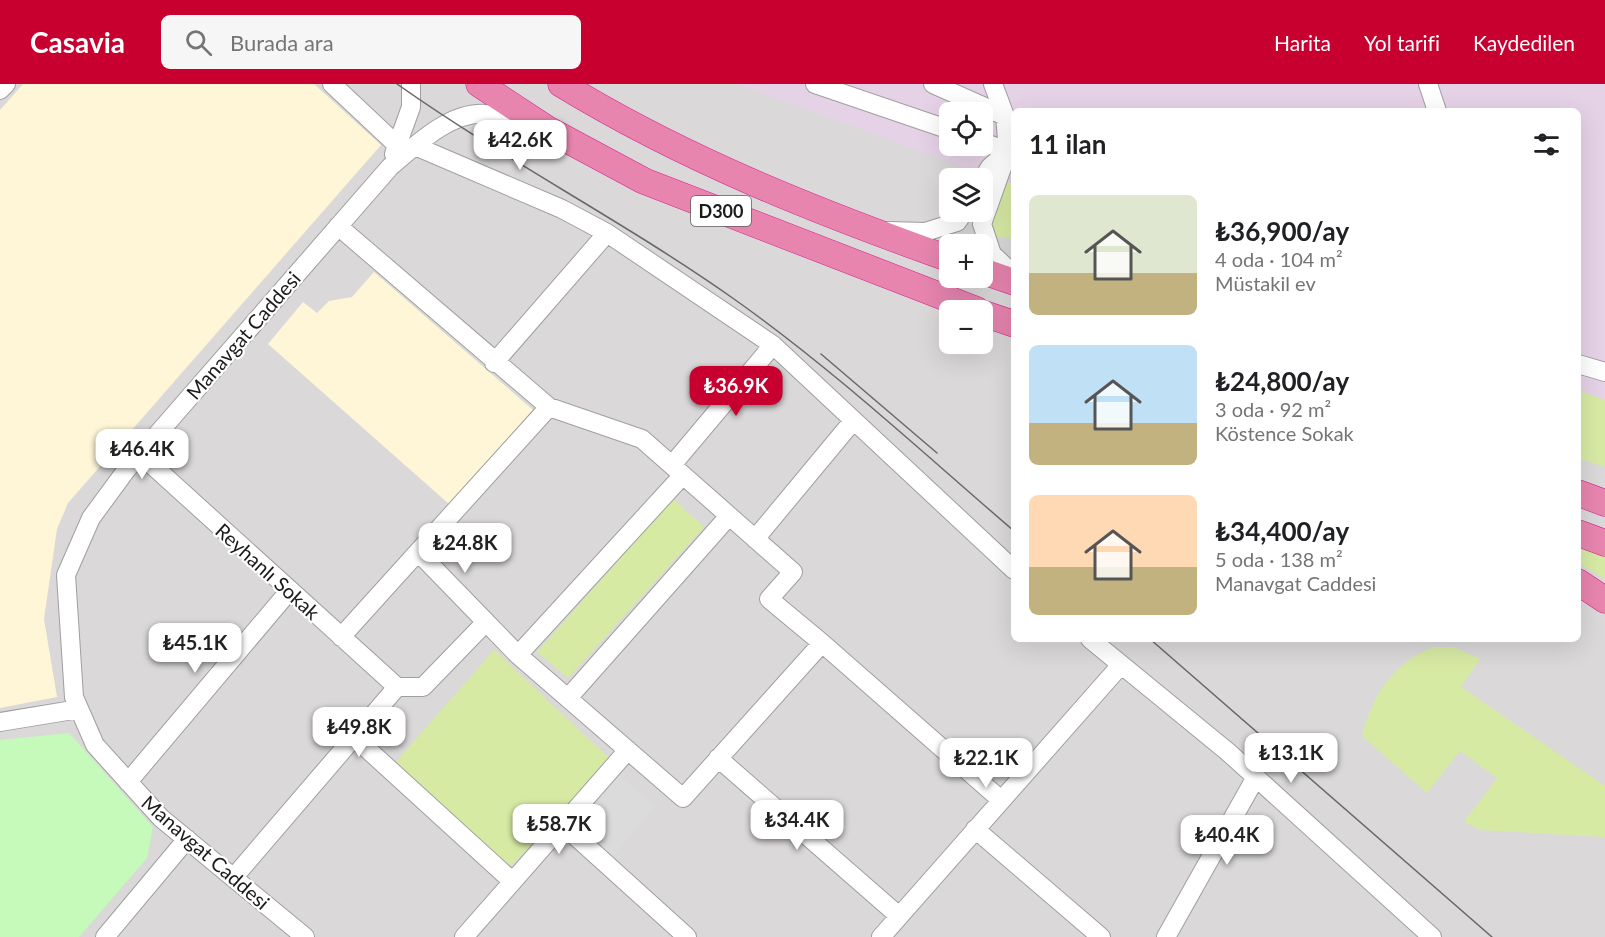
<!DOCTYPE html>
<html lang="tr">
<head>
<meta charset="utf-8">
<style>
  :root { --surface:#fff; --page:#f6f6f6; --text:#202124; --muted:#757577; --accent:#c7002f }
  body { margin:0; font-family:Lato,sans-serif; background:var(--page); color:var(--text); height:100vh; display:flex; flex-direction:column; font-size:22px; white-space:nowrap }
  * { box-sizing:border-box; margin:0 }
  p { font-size:20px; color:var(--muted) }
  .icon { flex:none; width:33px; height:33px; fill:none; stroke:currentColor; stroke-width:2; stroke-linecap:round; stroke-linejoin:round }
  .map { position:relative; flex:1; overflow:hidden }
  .details { position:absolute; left:1011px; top:24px; width:570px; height:534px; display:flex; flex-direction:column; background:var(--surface); border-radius:9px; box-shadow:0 6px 24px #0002 }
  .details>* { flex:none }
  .tools { position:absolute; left:939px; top:18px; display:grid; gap:12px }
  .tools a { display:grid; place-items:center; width:54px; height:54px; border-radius:9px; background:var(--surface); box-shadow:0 6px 24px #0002; font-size:30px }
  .price { position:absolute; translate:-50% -51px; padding:0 14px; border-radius:12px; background:#fff; color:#222; font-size:20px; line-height:39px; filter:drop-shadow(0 2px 3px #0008) }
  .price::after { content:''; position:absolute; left:50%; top:36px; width:18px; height:14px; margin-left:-9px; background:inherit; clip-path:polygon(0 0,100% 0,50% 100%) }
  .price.active { background:var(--accent); color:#fff }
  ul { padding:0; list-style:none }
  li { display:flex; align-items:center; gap:18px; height:150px; padding:0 18px }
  li span { display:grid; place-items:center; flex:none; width:168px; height:120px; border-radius:9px; color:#555 }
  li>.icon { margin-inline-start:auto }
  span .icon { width:72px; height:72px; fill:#fffc; stroke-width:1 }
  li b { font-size:26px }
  h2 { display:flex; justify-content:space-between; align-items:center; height:72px; padding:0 18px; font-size:26px }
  header { display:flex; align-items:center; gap:36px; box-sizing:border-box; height:84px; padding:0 30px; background:var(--accent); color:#fff }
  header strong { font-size:28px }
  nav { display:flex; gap:33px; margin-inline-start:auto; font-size:21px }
  .search { width:420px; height:54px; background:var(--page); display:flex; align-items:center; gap:15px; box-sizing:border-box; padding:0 21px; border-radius:9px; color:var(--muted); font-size:22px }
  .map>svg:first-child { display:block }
</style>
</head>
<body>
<header>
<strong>Casavia</strong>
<div class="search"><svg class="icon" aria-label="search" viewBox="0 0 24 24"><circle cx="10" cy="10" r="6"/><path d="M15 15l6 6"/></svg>Burada ara</div>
<nav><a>Harita</a><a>Yol tarifi</a><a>Kaydedilen</a></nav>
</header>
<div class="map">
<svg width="1605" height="853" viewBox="0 0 1605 853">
  <rect width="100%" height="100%" fill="#ede6e1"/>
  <path fill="#dad8d9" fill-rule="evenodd" d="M0,0H1605V853H0ZM1014,27H1578V555H1014ZM950,28H982V62H950ZM950,94H982V128H950ZM950,160H982V194H950ZM950,226H982V260H950Z"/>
  <path fill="#e6d2e7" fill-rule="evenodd" d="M737,0H1605V316L1578,306V27H1014V101ZM950,28H982V62H950Z"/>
  <path fill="#fff6d8" d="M23,0H314L381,61L68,419L57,445L44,535L57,613L0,624V26Z
    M374,188L533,326L449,420L268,260L303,218L317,229L329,217L352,213Z"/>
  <path fill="#d7eaa4" d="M1007,98L1014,101V158L1009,154L988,153Z
    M1578,306L1605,316V383L1578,374Z
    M673,415L704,443L568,594L537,568Z
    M1578,461L1605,472V495L1578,479Z
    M1434,563H1453L1480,575L1461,603L1605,702V753L1481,746L1464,738L1497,694L1460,667L1427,709L1362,652C1372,612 1394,577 1434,563Z
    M494,566L610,675L511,782L394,680Z"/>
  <path fill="#c5fabb" d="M69,649L153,743L147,774L79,853H0V656Z"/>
  <path fill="#dbdbdb" d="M619,691L655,722L613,773L580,743L578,736Z"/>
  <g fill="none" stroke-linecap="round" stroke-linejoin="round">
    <g stroke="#9f9f9f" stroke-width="20">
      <path id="minor" d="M332,0L398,62
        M815,0L950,46
        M933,0L1005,32
        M993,0L1005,32L1008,67L982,140L992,170L1014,191
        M1428,0L1437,27
        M0,6L6,0
        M982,58L1014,69
        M415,62L562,125L607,149
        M394,70L411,23V0
        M982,96L990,83L1005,70
        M338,142L549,323L642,355L793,488L769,515L822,559
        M889,147L925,148L957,138L964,128
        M494,279L607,149L773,261L1014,486
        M1578,280L1605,288
        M140,370L397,603
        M672,381L773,261
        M755,455L853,337
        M418,468L486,538
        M341,553L549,323
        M1090,555L1228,668L1432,853
        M518,571L683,391
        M568,614L729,432
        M0,638L79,625
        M354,653L512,797
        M718,674L899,832
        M128,698L290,506
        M562,740L687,853
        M975,745L1101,853
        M234,793L397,603H423L486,538L518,571L683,714L822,559L1001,716
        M105,853L187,755
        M305,853L161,734L95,661L74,613L66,491L91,434L127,385L390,83C416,61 450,27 486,30C502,32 517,37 532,42
        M464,853L628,666
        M881,853L1120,582
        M1166,853L1256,693"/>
    </g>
    <g stroke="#d9208b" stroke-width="27">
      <path id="highway" d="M479,0L549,46L644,97L977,226
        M561,0C684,75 815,127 950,175
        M982,187L1014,198
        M982,229L1014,240
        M1578,409L1605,419
        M1578,449L1605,459
        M1578,498L1605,516"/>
    </g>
    <use href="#minor" stroke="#fff" stroke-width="18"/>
    <use href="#highway" stroke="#e785af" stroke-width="26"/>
    <path stroke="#696969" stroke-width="1.5" d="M397,0C506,77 625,138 734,215C833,285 922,368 1014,447
      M821,270L937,369
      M1150,555L1492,853"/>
  </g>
  <g text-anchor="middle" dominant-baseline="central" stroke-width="4.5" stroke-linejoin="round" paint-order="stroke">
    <rect fill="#fff" stroke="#5f5f5f" stroke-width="1.5" x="691" y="112" width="60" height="30" rx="4.5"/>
    <g font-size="18" font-weight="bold" fill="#1b1b1b">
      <text x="721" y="127">D300</text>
    </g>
    <g font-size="20" fill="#1b1b1b" stroke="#fff">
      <text transform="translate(243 251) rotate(-49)">Manavgat Caddesi</text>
      <text transform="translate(268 487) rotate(42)">Reyhanlı Sokak</text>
      <text transform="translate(206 768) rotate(41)">Manavgat Caddesi</text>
    </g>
  </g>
</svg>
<div class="tools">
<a><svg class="icon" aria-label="locate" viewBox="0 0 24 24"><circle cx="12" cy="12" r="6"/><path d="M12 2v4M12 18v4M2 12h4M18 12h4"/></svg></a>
<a><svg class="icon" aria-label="layers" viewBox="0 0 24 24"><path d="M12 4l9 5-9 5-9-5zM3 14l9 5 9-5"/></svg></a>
<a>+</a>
<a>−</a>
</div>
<b class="price" style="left:520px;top:87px">₺42.6K</b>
<b class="price active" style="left:736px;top:333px">₺36.9K</b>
<b class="price" style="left:142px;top:396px">₺46.4K</b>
<b class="price" style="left:465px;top:490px">₺24.8K</b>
<b class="price" style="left:195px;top:590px">₺45.1K</b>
<b class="price" style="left:359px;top:674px">₺49.8K</b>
<b class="price" style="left:1291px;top:700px">₺13.1K</b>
<b class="price" style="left:986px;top:705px">₺22.1K</b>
<b class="price" style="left:797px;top:767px">₺34.4K</b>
<b class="price" style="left:559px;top:771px">₺58.7K</b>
<b class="price" style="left:1227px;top:782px">₺40.4K</b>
<section class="details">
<h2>11 ilan<svg class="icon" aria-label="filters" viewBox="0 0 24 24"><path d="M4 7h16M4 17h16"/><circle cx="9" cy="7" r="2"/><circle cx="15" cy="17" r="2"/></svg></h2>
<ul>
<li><span style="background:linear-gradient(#dfe7d0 65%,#c2b280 0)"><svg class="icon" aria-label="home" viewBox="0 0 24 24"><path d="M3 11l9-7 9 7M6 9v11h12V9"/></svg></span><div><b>₺36,900/ay</b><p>4 oda · 104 m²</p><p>Müstakil ev</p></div></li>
<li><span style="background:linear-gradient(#bfe0f5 65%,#c2b280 0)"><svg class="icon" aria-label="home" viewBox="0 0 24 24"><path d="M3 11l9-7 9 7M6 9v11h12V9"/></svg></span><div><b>₺24,800/ay</b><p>3 oda · 92 m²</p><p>Köstence Sokak</p></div></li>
<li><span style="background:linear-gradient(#ffd9b3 60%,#c2b280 0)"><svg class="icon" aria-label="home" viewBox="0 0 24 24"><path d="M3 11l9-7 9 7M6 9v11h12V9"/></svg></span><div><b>₺34,400/ay</b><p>5 oda · 138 m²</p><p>Manavgat Caddesi</p></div></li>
</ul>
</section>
</div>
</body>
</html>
